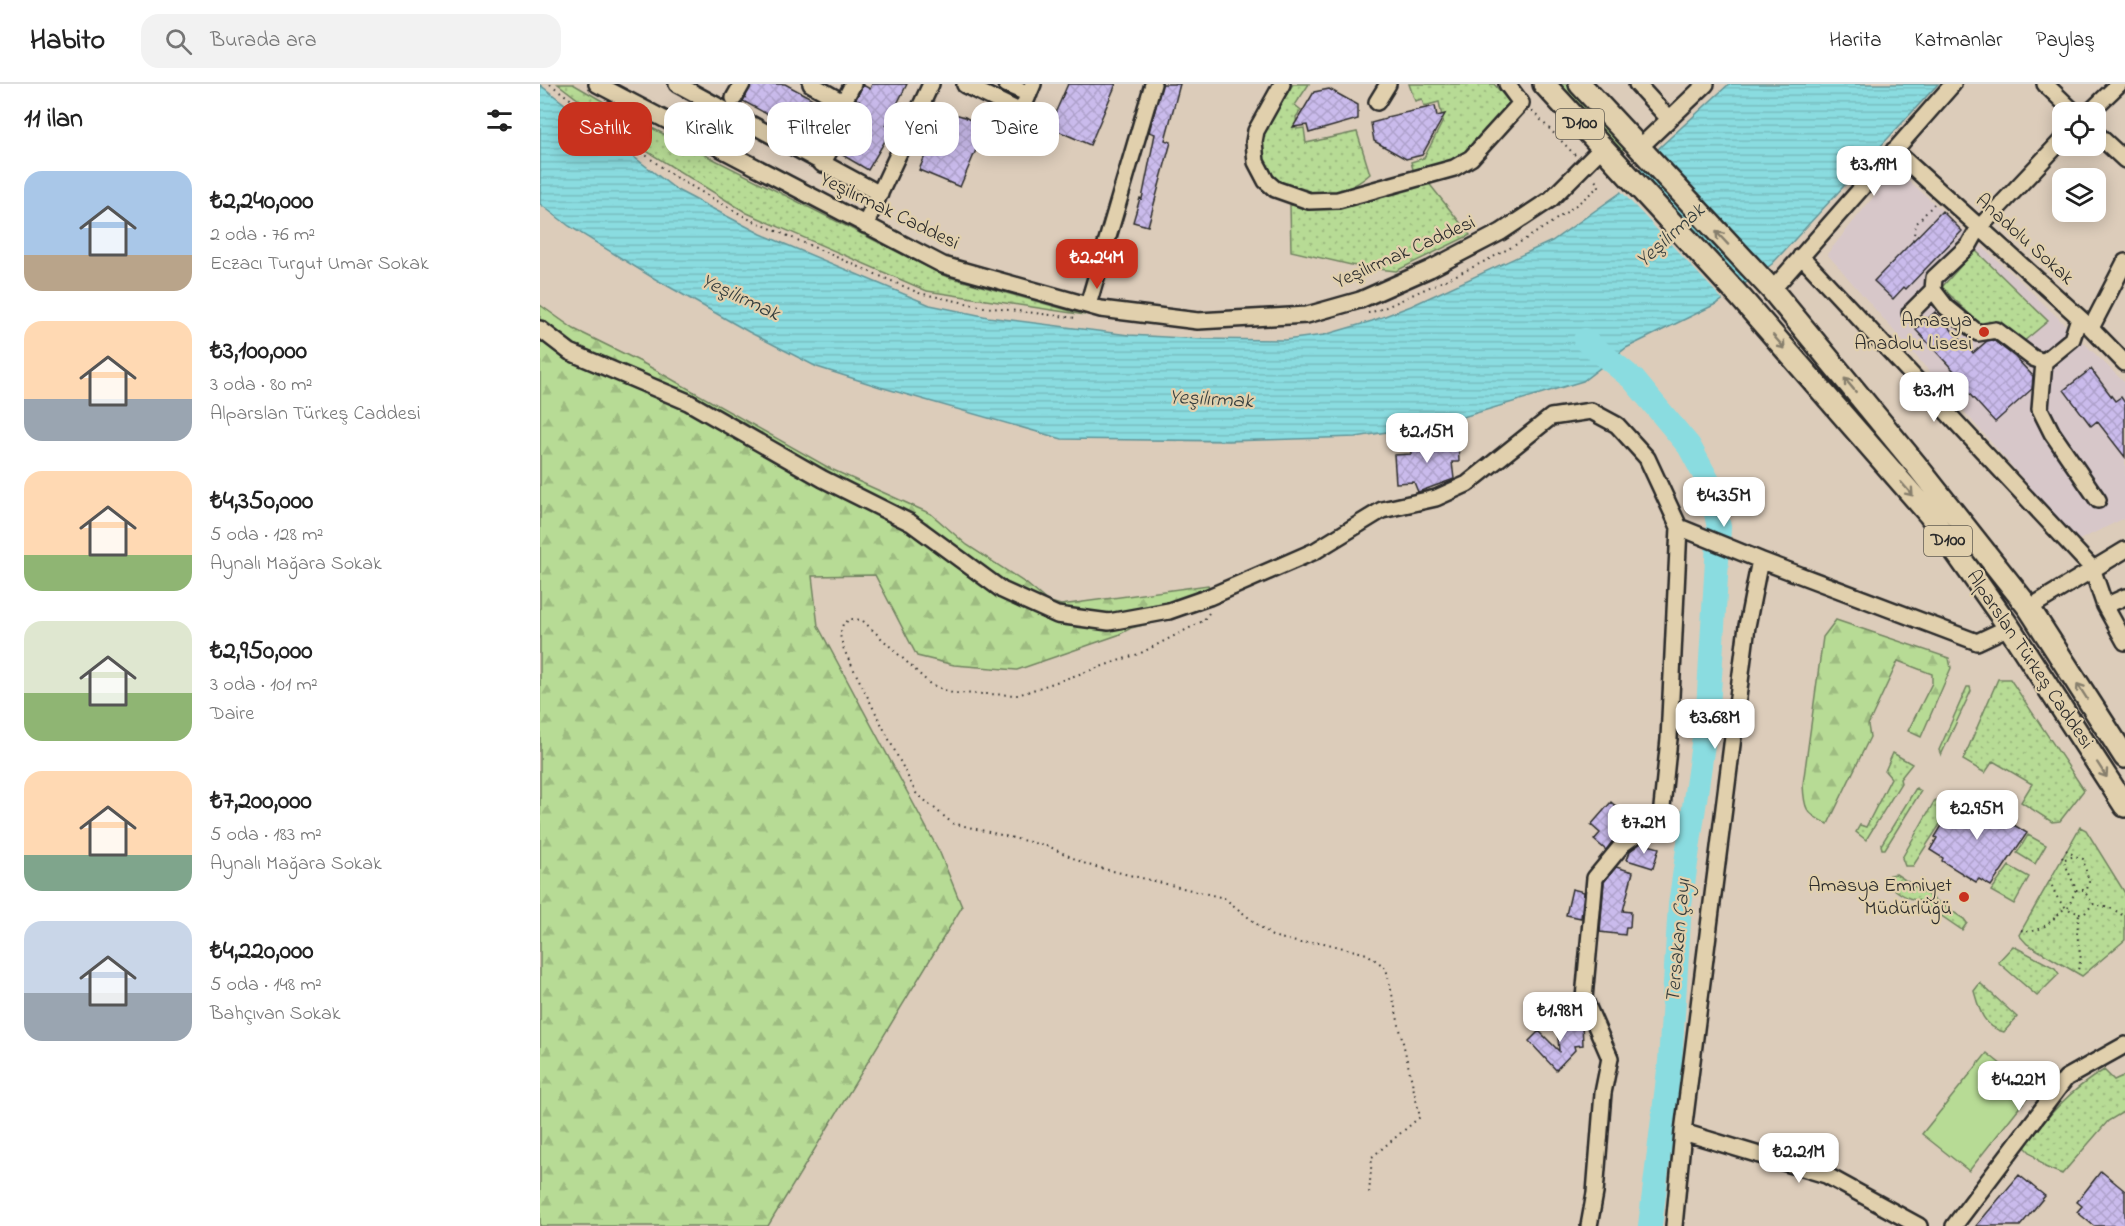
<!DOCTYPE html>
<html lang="tr">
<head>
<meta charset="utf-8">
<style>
  :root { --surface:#fff; --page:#f2f2f2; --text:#222; --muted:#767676; --line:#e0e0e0; --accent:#c8321e }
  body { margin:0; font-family:"Indie Flower",sans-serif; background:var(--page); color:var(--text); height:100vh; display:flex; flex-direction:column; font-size:22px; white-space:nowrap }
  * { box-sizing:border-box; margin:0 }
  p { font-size:20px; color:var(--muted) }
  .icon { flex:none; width:33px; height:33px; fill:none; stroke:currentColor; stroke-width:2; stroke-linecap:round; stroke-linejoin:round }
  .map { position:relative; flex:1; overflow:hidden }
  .drawer { display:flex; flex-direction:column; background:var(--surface); width:540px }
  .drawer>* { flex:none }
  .guide { position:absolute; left:18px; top:18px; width:570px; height:54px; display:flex; gap:12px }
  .fabs { position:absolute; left:1512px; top:18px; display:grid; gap:12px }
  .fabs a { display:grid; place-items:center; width:54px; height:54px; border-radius:12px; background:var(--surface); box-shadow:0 3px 15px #0003; font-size:30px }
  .price { position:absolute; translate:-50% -51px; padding:0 14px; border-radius:12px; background:#fff; color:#222; font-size:20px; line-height:39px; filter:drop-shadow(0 2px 3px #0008) }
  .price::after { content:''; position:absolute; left:50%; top:36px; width:18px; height:14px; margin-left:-9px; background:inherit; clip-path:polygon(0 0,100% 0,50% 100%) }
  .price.active { background:var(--accent); color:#fff }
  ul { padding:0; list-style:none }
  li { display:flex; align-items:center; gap:18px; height:150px; padding:0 24px }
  li span { display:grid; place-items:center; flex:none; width:168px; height:120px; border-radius:18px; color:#555 }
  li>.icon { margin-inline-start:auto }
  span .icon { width:72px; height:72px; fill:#fffc; stroke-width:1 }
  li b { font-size:26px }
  h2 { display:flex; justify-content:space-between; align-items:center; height:72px; padding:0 24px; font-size:26px }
  .pill { padding:0 21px; border-radius:18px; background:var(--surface); box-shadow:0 3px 15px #0003; font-size:21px; line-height:54px }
  .pill.active { background:var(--accent); color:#fff }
  header { display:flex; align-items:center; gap:36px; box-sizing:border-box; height:84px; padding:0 30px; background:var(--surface); border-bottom:2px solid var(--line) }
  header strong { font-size:28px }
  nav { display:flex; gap:33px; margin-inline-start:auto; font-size:21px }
  .search { width:420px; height:54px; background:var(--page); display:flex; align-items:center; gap:15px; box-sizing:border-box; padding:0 21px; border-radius:18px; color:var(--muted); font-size:22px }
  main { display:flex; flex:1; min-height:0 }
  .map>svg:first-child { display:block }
</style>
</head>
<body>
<header>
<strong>Habito</strong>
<div class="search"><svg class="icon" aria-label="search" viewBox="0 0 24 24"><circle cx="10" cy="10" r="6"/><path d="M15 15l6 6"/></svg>Burada ara</div>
<nav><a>Harita</a><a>Katmanlar</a><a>Paylaş</a></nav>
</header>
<main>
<section class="drawer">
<h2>11 ilan<svg class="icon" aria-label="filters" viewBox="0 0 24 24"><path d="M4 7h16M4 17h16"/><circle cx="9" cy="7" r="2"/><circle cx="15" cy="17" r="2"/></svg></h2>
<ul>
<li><span style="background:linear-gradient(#a9c7e8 70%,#b9a48a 0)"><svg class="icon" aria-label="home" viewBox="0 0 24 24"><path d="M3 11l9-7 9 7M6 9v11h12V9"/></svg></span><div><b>₺2,240,000</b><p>2 oda · 76 m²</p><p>Eczacı Turgut Umar Sokak</p></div></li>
<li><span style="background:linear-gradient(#ffd9b3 65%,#9aa5b1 0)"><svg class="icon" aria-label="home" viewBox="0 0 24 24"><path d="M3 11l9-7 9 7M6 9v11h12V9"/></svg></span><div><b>₺3,100,000</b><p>3 oda · 80 m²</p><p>Alparslan Türkeş Caddesi</p></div></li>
<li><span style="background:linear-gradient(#ffd9b3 70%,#8fb573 0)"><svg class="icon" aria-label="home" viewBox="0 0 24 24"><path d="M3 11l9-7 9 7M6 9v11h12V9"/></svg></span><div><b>₺4,350,000</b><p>5 oda · 128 m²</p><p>Aynalı Mağara Sokak</p></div></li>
<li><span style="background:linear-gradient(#dfe7d0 60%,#8fb573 0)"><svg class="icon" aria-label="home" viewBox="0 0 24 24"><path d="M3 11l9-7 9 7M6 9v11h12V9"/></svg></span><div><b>₺2,950,000</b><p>3 oda · 101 m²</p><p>Daire</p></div></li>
<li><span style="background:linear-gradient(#ffd9b3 70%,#7fa58c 0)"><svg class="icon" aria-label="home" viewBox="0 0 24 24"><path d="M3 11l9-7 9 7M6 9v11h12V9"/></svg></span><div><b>₺7,200,000</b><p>5 oda · 183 m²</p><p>Aynalı Mağara Sokak</p></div></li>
<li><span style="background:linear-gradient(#c9d6e8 60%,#9aa5b1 0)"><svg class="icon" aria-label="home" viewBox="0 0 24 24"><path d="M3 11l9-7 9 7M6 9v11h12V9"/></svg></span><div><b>₺4,220,000</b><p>5 oda · 148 m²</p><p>Bahçıvan Sokak</p></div></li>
</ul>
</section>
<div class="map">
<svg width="1585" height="1142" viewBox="0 0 1585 1142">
  <defs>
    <pattern id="grass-dots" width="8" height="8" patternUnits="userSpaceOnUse" patternTransform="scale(1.5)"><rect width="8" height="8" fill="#b7db95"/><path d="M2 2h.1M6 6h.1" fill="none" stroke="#9ebc81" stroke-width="1.8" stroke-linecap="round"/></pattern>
    <pattern id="forest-firs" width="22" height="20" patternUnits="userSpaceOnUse" patternTransform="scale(1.5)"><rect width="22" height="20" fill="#b7db95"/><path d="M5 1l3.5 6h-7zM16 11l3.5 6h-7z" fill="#9ebc81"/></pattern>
    <pattern id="water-rules" width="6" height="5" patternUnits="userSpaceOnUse" patternTransform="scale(1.5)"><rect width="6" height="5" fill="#8adce0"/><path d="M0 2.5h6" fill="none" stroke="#77bdc0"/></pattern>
    <pattern id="building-cross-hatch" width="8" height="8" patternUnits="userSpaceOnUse" patternTransform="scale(1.5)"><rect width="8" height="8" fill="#cabbec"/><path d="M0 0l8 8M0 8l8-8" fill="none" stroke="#aea1cb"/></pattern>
  </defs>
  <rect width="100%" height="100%" fill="#dcccba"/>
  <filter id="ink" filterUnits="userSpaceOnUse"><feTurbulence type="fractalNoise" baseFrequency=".0167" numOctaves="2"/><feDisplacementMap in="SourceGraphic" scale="12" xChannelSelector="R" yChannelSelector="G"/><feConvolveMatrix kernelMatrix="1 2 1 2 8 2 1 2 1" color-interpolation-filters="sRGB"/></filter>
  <g filter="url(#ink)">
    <path fill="#d7c7c9" d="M1356,85L1480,197L1585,299V434L1537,457L1287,170Z"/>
    <path fill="url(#grass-dots)" stroke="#718360" stroke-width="1.5" d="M18,0H33L88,32L405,192L545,231L387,207L207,129L103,65Z
      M753,0H769L755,21L761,26L756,33L757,45L764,44L766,59L817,48L830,90C801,117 742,122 725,80C721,70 717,64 720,54Z
      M869,0H954L971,20L920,74L874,89L871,78L884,74L903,37L899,18L884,22L882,15L875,17Z
      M1015,0H1028L1086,63L1078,70Z
      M887,97L930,151L856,187L820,183L751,167L750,121L770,123Z
      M1435,166L1508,237L1483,258L1443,244L1402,203Z
      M1458,595H1470L1544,706L1520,737L1512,738L1481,718L1492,700L1453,677L1445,689L1423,676Z
      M1427,603H1430L1431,607L1401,671L1399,666Z
      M1353,669L1372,680L1360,695L1361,699L1326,756L1316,748L1320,741L1326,743L1351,694L1345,687Z
      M1376,704L1381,707L1345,765H1342L1341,761Z
      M1395,716L1410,725L1373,782H1365L1362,774Z
      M1540,743L1546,746L1585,809V856L1542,892L1487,860L1479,851Z
      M1488,751L1506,761L1495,780L1477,769Z
      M1469,782L1489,793L1474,820L1451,807Z
      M1356,790L1424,835L1427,839L1422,846L1378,816C1366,815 1352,806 1347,795L1349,791Z
      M1473,862L1515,884L1519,890L1497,912L1458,878Z
      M1440,899L1477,933L1464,948C1443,943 1439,925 1434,907Z
      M1564,986L1574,996L1585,991V1027L1568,1037L1522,1090L1505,1083L1485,1063C1508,1031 1530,1006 1564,986Z"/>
    <path fill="url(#forest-firs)" stroke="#718360" stroke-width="1.5" d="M0,221L34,245L101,278L291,385L391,430L427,461L487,500L507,517L521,521L668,501L677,516L633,534L591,544L578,551L477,586L414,581L377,572L335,491L272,492L278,542L400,769L422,823L228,1142H0Z
      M1296,536L1409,574L1411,584L1381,653L1368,647L1392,599V590L1358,577L1328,641L1330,653L1288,740C1265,730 1264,724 1263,700L1283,553Z"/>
    <path fill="#b7db95" stroke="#718360" stroke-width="1.5" d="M1447,969L1493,1006L1429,1087L1382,1050Z"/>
    <path fill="url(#water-rules)" stroke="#649598" stroke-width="1.5" d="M1189,0H1398L1232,180L1178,219L1086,264L1043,297L903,339L816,353L688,357L522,355L340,303L277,283L209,248L110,192L29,142L0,120V1L137,106L221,150L390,221L448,233L589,251L661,255L745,256L784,251L832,237L871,222L1012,157L1080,109L1120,63Z"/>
    <path fill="#dcccba" d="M1095,87L1204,204L1185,218L1079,105Z"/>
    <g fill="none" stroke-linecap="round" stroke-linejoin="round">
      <path stroke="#8adce0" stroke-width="24" d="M1045,256L1093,295L1149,362L1169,399L1179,443L1168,625L1140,821L1130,978L1110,1142"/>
    </g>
    <path fill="url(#building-cross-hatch)" stroke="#2b2b2b" stroke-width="1.5" d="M212,0H245L299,29L282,60L203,17Z
      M332,0H367L346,42L352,45L328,86L299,69L322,28V20L316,15L323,1L330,5Z
      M528,0H576L550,61L509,43Z
      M622,0H640L625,56L631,58L608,142L593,138L600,114L602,115L615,50L609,48Z
      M789,5L818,21V35L769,49L767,41L753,43L774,8Z
      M895,22L897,32L905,30L882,71L866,75L834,57L831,39L846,35V33Z
      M404,27L425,33L445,45L420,103L379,86Z
      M1402,127L1422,147L1366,205L1364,203L1353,215L1334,197Z
      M1395,228L1433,269L1447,257L1453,256L1475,273L1493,292L1492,305L1455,338L1411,290L1414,287L1376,246Z
      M1551,285L1575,317L1581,313L1585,319V373L1557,337L1551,342L1524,306Z
      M918,356L919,378H912L914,395L878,408L874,398L856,399L854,371L871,370L870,359Z
      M1422,709L1487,749L1451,802L1439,795L1436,798L1402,777L1403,774L1390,766L1397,754L1395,753Z
      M1071,718L1090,734L1066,766L1054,756L1060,749L1051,741Z
      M1101,759L1119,764L1113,784L1087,776L1090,767Z
      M1076,783L1093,788L1083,827L1091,828L1090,843H1086L1085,851L1060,848L1064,798Z
      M1032,805L1044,808L1041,834L1026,831Z
      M1042,938L1043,961L1034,962L1035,966L1016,986L989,957L999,947L1019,967L1017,940Z
      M1561,1087L1585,1107V1142H1554L1537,1128L1542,1122L1537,1118Z
      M1479,1091L1505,1112L1480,1142H1436Z"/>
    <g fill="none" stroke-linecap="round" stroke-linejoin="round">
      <g stroke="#2b2b2b" stroke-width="20">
        <path id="minor" d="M57,0L403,181L561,225L658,237L767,231L820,216L890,185L961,148L1011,115L1062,64
          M137,0L340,110
          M271,0L313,24L282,80
          M466,0L489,10
          M742,0L716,47L714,58L716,78L726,97L735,105L769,117L798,116L914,84L931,74L981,19L967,0
          M1097,0L1129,35
          M1505,0L1534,28
          M425,1L481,28L493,0
          M194,14L202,0
          M837,18L848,0
          M303,19L313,0
          M1550,28L1579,0
          M1556,49L1585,76
          M1522,56L1438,145L1429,161L1394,194L1393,206L1406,223L1438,249L1456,246L1493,274L1504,278L1500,325L1512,349L1558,416
          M1098,65L1166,0
          M1354,66L1551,244L1585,279
          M325,141L391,0
          M1261,172L1552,484L1565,522L1585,558
          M1232,206L1413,0
          M548,221L613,0
          M1370,229L1393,206
          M1551,244L1585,178
          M0,245L30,268L148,318L283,395L371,439L462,506L517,531L569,538L629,527L669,513L775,467L842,426L896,414L927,400L1011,333L1051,327L1077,341L1107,374L1139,443L1220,476
          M1504,278L1532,255L1539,234
          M1565,522L1585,513
          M1489,524L1585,466
          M1143,1048L1286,1091L1379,1142
          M1049,1142L1055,1109L1063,1009L1070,974L1044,914L1055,794L1083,760L1121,733L1129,655L1139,443
          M1134,1142L1143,1048L1207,542L1220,476L1437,558L1469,543
          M1414,1142L1526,994L1585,961"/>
      </g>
      <g stroke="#2b2b2b" stroke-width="26">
        <path id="highway" d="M1004,0L1201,214L1389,430L1469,543L1585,722
          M1040,0L1232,206L1376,381L1489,524L1585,673"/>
      </g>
      <path stroke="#2b2b2b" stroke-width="2" stroke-dasharray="1.5 4.5" stroke-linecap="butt" d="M10,0L135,93L209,135L379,209L444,223L536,234
        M992,27L1036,72
        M1373,156L1376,140L1394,120
        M828,229C846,225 866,213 883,206C947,178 1007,148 1059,102L1053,93
        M669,529L663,537L601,569L478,611L412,609L390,600L322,536L311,535L303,540L300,551L304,566L376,709L412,739L510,763L548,781L684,814L732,852L760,859L780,858L827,870L846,884L880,1033L832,1073L829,1110
        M1449,726L1453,719
        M1526,766L1535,772
        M1522,773L1536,805L1528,824
        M1525,775L1535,772L1543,775L1549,798L1546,809
        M1510,796C1515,812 1522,826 1539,829L1537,850L1541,876L1537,889
        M1536,806H1543L1553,819
        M1539,829H1545L1553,820L1573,825L1585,833
        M1481,846C1500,852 1513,835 1526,823"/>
      <use href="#minor" stroke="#e1d0ad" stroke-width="15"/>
      <use href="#highway" stroke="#e1d0ad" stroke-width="21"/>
    </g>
    <defs><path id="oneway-shaft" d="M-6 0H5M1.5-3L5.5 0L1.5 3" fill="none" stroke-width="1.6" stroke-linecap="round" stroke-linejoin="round" transform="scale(1.5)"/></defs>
    <g stroke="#867e6c">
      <use href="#oneway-shaft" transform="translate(1182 154) rotate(-133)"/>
      <use href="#oneway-shaft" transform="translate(1239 258) rotate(49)"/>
      <use href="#oneway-shaft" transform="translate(1310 301) rotate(-130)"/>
      <use href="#oneway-shaft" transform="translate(1367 405) rotate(49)"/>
      <use href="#oneway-shaft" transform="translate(1542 607) rotate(-123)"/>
      <use href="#oneway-shaft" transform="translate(1562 686) rotate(57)"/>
    </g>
  </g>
  <g fill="#c8321e" stroke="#e1d0ad" stroke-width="2">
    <circle cx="1444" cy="248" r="6"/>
    <circle cx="1424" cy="813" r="6"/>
  </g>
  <g text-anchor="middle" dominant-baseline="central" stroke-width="4.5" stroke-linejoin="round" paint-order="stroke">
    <g fill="#e1d0ad" stroke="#625c52" stroke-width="1.5">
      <rect x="1016" y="25" width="48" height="30" rx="4.5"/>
      <rect x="1384" y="442" width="48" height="30" rx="4.5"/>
    </g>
    <g font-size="18" font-weight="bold" fill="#2b2b2b">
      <text x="1040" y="40">D100</text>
      <text x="1408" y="457">D100</text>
    </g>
    <g font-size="20" fill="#2b2b2b" stroke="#e1d0ad">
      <text transform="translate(349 128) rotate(26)">Yeşilırmak Caddesi</text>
      <text transform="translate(1484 156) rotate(42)">Anadolu Sokak</text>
      <text transform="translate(865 169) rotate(-24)">Yeşilırmak Caddesi</text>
      <text transform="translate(1489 576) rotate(56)">Alparslan Türkeş Caddesi</text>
    </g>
    <g font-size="20" fill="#2b2b2b" stroke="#e1d0ad" text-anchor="end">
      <text x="1432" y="237">Amasya<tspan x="1432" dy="23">Anadolu Lisesi</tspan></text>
      <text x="1412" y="802">Amasya Emniyet<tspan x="1412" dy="23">Müdürlüğü</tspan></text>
    </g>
    <g font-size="21" font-style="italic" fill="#343d3d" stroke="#e1d0ad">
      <text transform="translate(1131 152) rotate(-42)">Yeşilırmak</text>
      <text transform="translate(200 214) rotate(25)">Yeşilırmak</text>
      <text transform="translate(671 316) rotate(3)">Yeşilırmak</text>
      <text transform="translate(1139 857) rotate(-85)">Tersakan Çayı</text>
    </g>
  </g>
</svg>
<div class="fabs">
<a><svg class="icon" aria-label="locate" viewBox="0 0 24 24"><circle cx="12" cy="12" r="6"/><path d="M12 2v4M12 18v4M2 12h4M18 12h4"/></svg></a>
<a><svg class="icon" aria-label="layers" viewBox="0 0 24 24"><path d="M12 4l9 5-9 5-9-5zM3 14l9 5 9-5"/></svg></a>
</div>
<b class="price" style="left:1334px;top:113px">₺3.19M</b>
<b class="price active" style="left:557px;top:206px">₺2.24M</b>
<b class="price" style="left:1394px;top:339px">₺3.1M</b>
<b class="price" style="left:887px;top:380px">₺2.15M</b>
<b class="price" style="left:1184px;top:444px">₺4.35M</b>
<b class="price" style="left:1175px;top:666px">₺3.68M</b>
<b class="price" style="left:1437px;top:757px">₺2.95M</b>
<b class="price" style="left:1104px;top:771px">₺7.2M</b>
<b class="price" style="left:1020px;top:959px">₺1.98M</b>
<b class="price" style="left:1479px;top:1028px">₺4.22M</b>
<b class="price" style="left:1259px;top:1100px">₺2.21M</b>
<div class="guide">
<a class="pill active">Satılık</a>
<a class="pill">Kiralık</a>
<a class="pill">Filtreler</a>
<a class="pill">Yeni</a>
<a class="pill">Daire</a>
</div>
</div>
</main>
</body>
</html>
